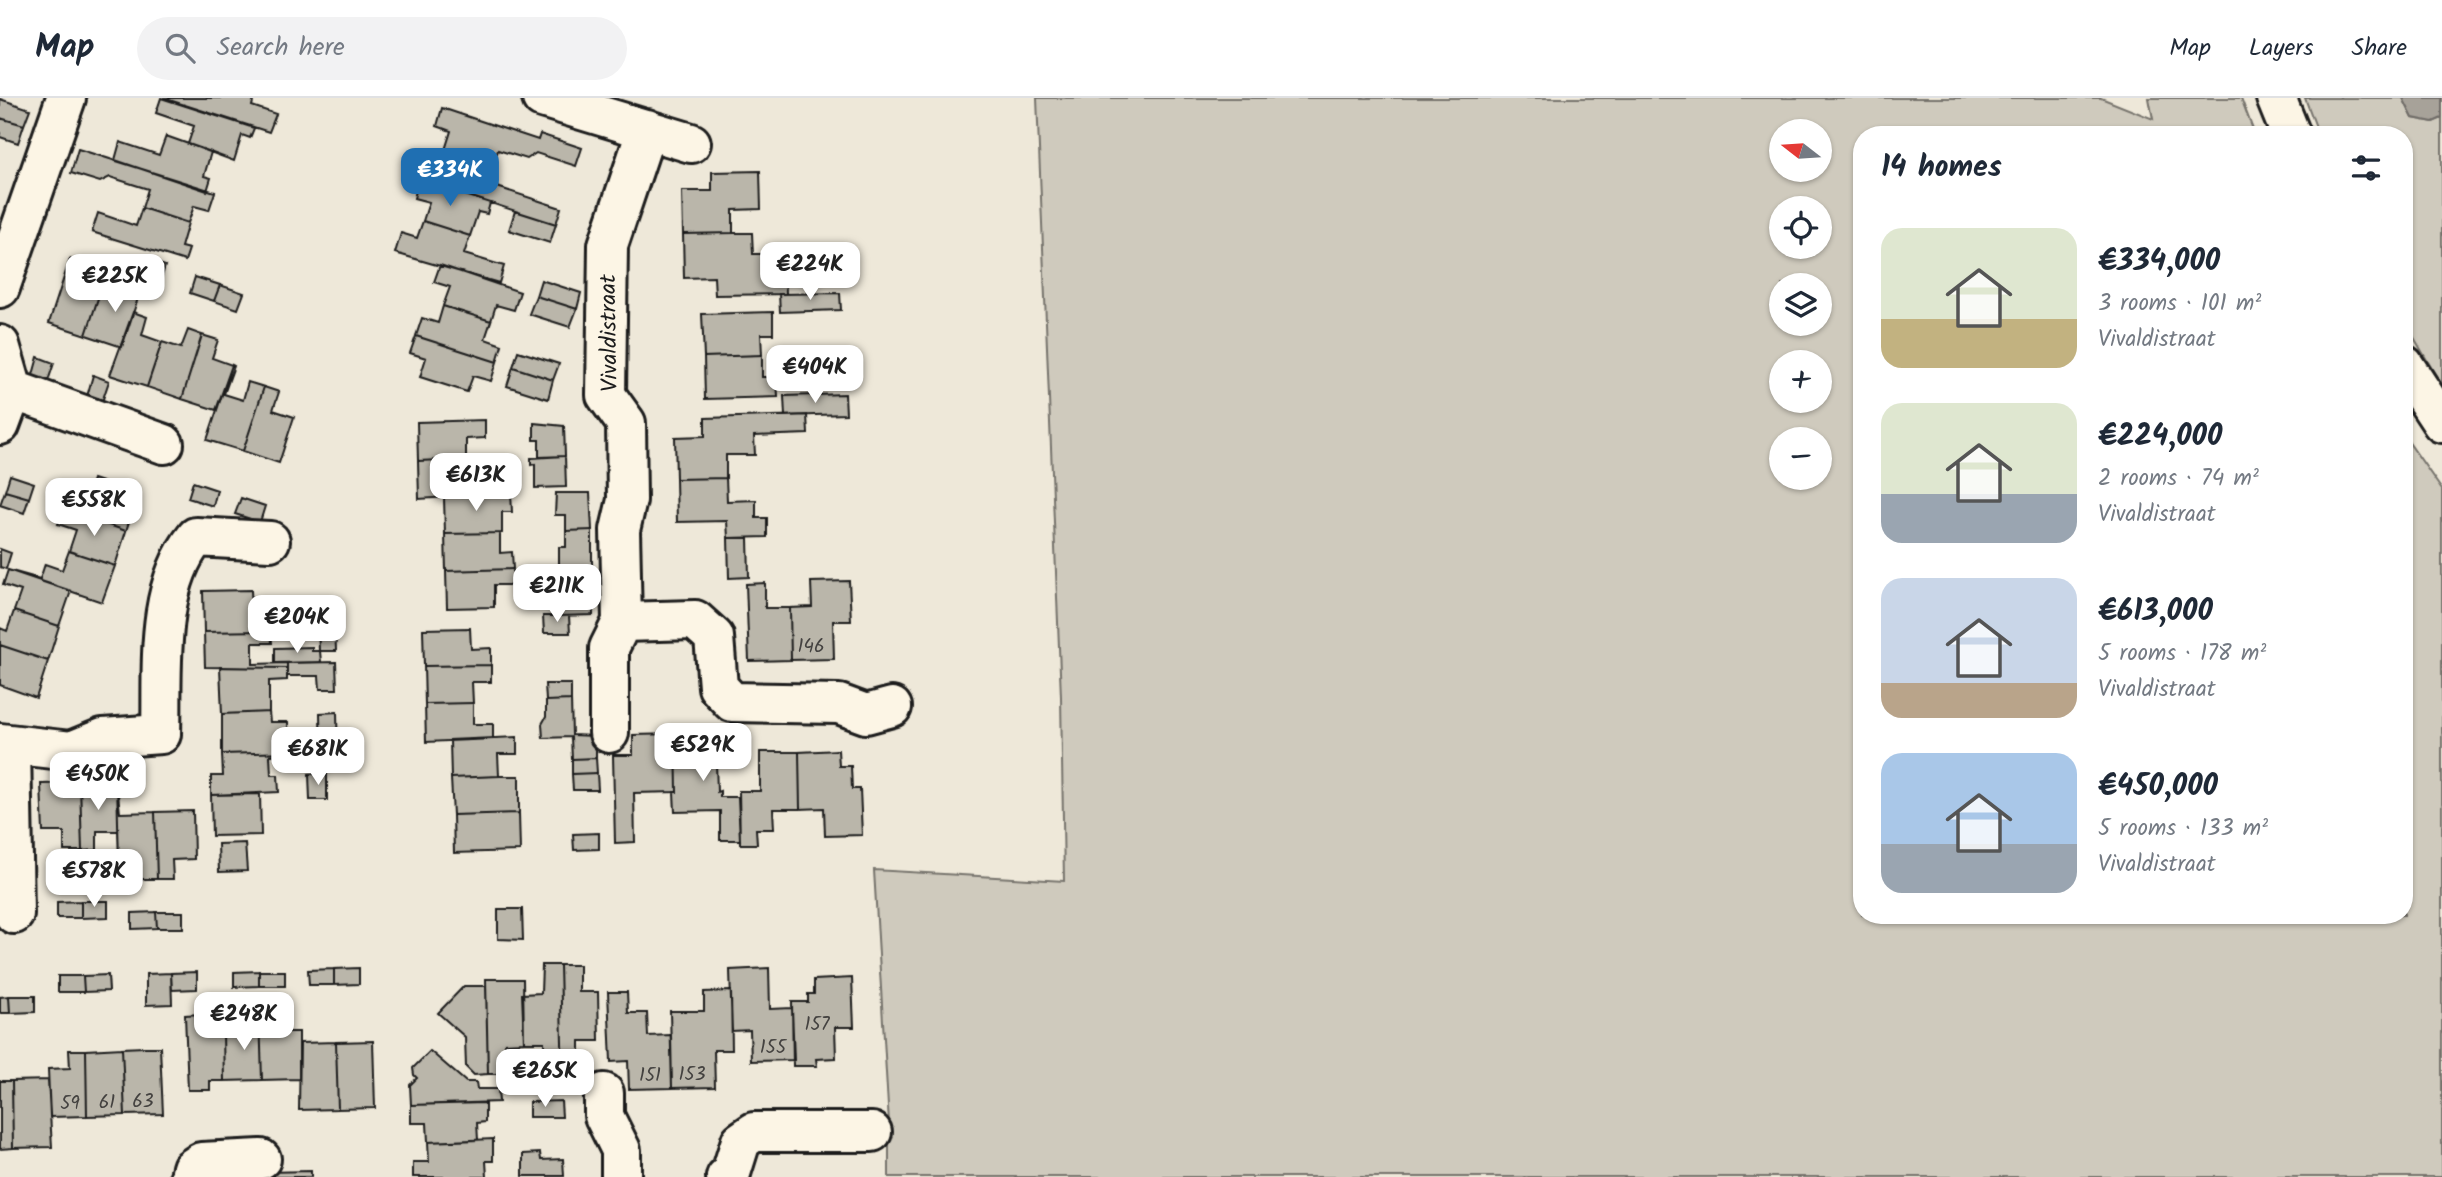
<!DOCTYPE html>
<html lang="en">
<head>
<meta charset="utf-8">
<style>
  :root { --surface:#fff; --page:#f2f2f3; --text:#1f2937; --muted:#747a83; --line:#e0e1e3; --accent:#1f6fb2 }
  body { margin:0; font-family:Kalam,sans-serif; background:var(--page); color:var(--text); height:100vh; display:flex; flex-direction:column; font-size:26px; white-space:nowrap }
  * { box-sizing:border-box; margin:0 }
  p { font-size:23px; color:var(--muted) }
  .icon { flex:none; width:38px; height:38px; fill:none; stroke:currentColor; stroke-width:2; stroke-linecap:round; stroke-linejoin:round }
  .map { position:relative; flex:1; overflow:hidden }
  .drawer { position:absolute; left:1853px; top:28px; width:560px; height:798px; display:flex; flex-direction:column; background:var(--surface); border-radius:28px; box-shadow:0 2px 5px #0004 }
  .drawer>* { flex:none }
  .needle { width:46px; rotate:287deg }
  .controls { position:absolute; left:1769px; top:21px; display:grid; gap:14px }
  .controls a { display:grid; place-items:center; width:63px; height:63px; border-radius:50%; background:var(--surface); box-shadow:0 2px 5px #0004; font-size:35px }
  .price { position:absolute; translate:-50% -60px; padding:0 16px; border-radius:14px; background:#fff; color:#222; font-size:23px; line-height:46px; filter:drop-shadow(0 2px 4px #0008) }
  .price::after { content:''; position:absolute; left:50%; top:42px; width:21px; height:16px; margin-left:-10px; background:inherit; clip-path:polygon(0 0,100% 0,50% 100%) }
  .price.current { background:var(--accent); color:#fff }
  ul { padding:0; list-style:none }
  li { display:flex; align-items:center; gap:21px; height:175px; padding:0 28px }
  li span { display:grid; place-items:center; flex:none; width:196px; height:140px; border-radius:21px; color:#555 }
  li>.icon { margin-inline-start:auto }
  span .icon { width:84px; height:84px; fill:#fffc; stroke-width:1 }
  li b { font-size:30px }
  h2 { display:flex; justify-content:space-between; align-items:center; height:84px; padding:0 28px; font-size:30px }
  header { display:flex; align-items:center; gap:42px; box-sizing:border-box; height:98px; padding:0 35px; background:var(--surface); border-bottom:2px solid var(--line) }
  header strong { font-size:33px }
  nav { display:flex; gap:38px; margin-inline-start:auto; font-size:24px }
  .search { width:490px; height:63px; background:var(--page); display:flex; align-items:center; gap:18px; box-sizing:border-box; padding:0 24px; border-radius:38px; color:var(--muted); font-size:26px }
  .map>svg:first-child { display:block }
</style>
</head>
<body>
<header>
<strong>Map</strong>
<div class="search"><svg class="icon" aria-label="search" viewBox="0 0 24 24"><circle cx="10" cy="10" r="6"/><path d="M15 15l6 6"/></svg>Search here</div>
<nav><a>Map</a><a>Layers</a><a>Share</a></nav>
</header>
<div class="map">
<svg width="2442" height="1079" viewBox="0 0 2442 1079">
  <rect width="100%" height="100%" fill="#eee8d9"/>
  <filter id="ink" filterUnits="userSpaceOnUse"><feTurbulence type="fractalNoise" baseFrequency=".0143" numOctaves="2"/><feDisplacementMap in="SourceGraphic" scale="14" xChannelSelector="R" yChannelSelector="G"/><feConvolveMatrix kernelMatrix="1 2 1 2 8 2 1 2 1" color-interpolation-filters="sRGB"/></filter>
  <g filter="url(#ink)">
    <path fill="#cfcabd" stroke="#76736c" stroke-width="2" fill-rule="evenodd" d="M1037,0H2101L2153,21L2149,0H2241L2255,37H1862V817H2404L2405,339L2442,392V1079H889V1025L874,772L1064,783L1061,599ZM1782,33H1820V72H1782ZM1782,110H1820V149H1782ZM1782,187H1820V226H1782ZM1782,264H1820V303H1782ZM1782,341H1820V380H1782Z
      M2305,0H2403L2413,20L2433,24L2442,20V288L2405,224L2404,37H2319Z"/>
    <path fill="#a7a299" stroke="#6f6c67" stroke-width="2" d="M2403,0H2442V20L2433,24L2413,20Z"/>
    <path fill="#bab6aa" stroke="#1c1c1c" stroke-width="2" d="M161,0L254,30L250,40L242,37L234,63L188,46L194,28L156,15Z
      M163,0H254L252,8L276,16L269,34Z
      M0,1L30,11L24,27L0,20Z
      M442,10L538,42L540,36L582,50L576,68L536,55L527,61L498,52L493,67L445,52L451,33L437,28Z
      M0,20L24,27L18,45L0,39Z
      M166,38L211,54L204,78L211,80L207,93L115,62L120,44L159,57Z
      M78,51L215,94L209,112L194,108L188,125L142,110L148,91L110,79L100,84L71,75Z
      M445,52L493,67L488,86L561,110L556,126L419,82L424,65L440,70Z
      M760,73L761,111L733,112V135L683,136L682,93H712V74Z
      M419,82L490,105L487,116L478,114L470,138L423,123L429,104L414,100Z
      M142,110L188,125L181,149L189,151L185,163L92,134L98,115L136,128Z
      M515,113L556,126L550,145L509,132Z
      M423,123L470,138L464,156L504,168L499,185L395,155L401,135L417,140Z
      M734,135H752L753,156H762V171H785L786,196L715,197L714,179L684,180L683,136Z
      M70,161L86,167L81,184L101,191L86,237L49,225Z
      M150,163L165,168L158,192L141,187Z
      M440,167L520,194L514,212L496,207L491,223L443,208L450,189L434,184Z
      M195,179L220,187L214,203L190,195Z
      M127,180L143,185L122,249L86,237L101,191L121,197Z
      M541,182L581,195L577,211L536,198Z
      M220,187L244,195L238,211L214,203Z
      M840,195L841,212L780,214L779,196Z
      M536,198L577,211L570,229L529,216Z
      M443,208L491,223L485,241L502,247L497,264L416,238L422,220L438,225Z
      M133,214L147,219L142,237L162,244L147,289L110,277Z
      M773,214V236H761L762,257L704,259L702,216Z
      M188,232L202,237L182,301L147,289L162,244L181,250Z
      M202,237L218,242L212,260L232,267L216,312L182,301Z
      M416,238L497,264L491,283L473,278L467,294L420,279L426,260L410,255Z
      M518,253L559,266L553,282L513,269Z
      M762,257V279H777L778,299L705,301L704,259Z
      M38,259L54,265L46,289L31,284Z
      M232,267L234,268L224,296L243,302L248,284L264,289L243,353L207,342Z
      M513,269L553,282L548,301L507,288Z
      M93,277L109,283L101,307L86,302Z
      M264,289L279,294L273,312L294,319L279,365L243,353Z
      M845,296L846,316L785,318L784,298Z
      M807,317L808,336L754,338L755,357H726V380L676,381L675,339L705,338V320Z
      M485,322V340L466,341V361L418,363L417,324Z
      M534,325L564,328L565,358L539,359V342H534Z
      M565,358L566,389L535,390V366L531,367V360Z
      M466,361L467,382H511V395L419,401L418,363Z
      M10,377L34,385L29,400L5,393Z
      M726,380L727,403L756,402V420H767V439L728,440L727,423L677,424L676,381Z
      M93,381L138,396L126,433L63,411L68,396L86,402Z
      M193,384L217,392L213,408L188,400Z
      M5,393L29,400L24,415L0,407Z
      M511,395L512,414H502V435L445,436L444,399Z
      M556,395H590L592,432L566,433V417H555Z
      M241,400L265,408L260,424L235,416Z
      M63,411L126,433L115,468L69,453L76,432L58,426Z
      M592,432V469L559,470V449H566V433Z
      M500,435V455L512,454L513,471L446,473L445,436Z
      M728,440H748L749,479L729,480Z
      M0,451L11,455L6,471L0,469Z
      M69,453L115,468L102,504L8,472L40,481L45,466L62,472Z
      M592,469L593,517L558,518V489H569V471L559,470Z
      M513,471V487H494V509L447,510L446,473Z
      M8,472L71,493L59,528L14,513L21,493L3,487Z
      M849,483L851,523H833L834,561L791,562L790,510L812,509L811,484Z
      M765,485V510H790L791,562L749,563L746,486Z
      M251,492L252,513H271V533L204,534L203,493Z
      M317,503H335V528L296,526V511L317,512Z
      M14,513L59,528L48,563L0,547V530L7,533Z
      M543,518H569L570,535H544Z
      M318,527L335,528L336,553H319Z
      M470,530L471,551L491,550V567L424,568L423,531Z
      M271,533L272,545H253V566L287,565V570L205,569L204,534Z
      M0,547L48,563L36,600L0,587Z
      M312,549V553H320L321,564L275,565V550Z
      M336,564L337,591H320L319,578H287V565Z
      M491,567V584H472L473,605L425,606L424,568Z
      M220,569L287,570V582L269,583V614L222,616Z
      M545,586H571V602L546,603Z
      M571,602L572,637L596,638V660L572,661L571,639L543,640L542,626L546,619V603Z
      M473,605V626H493V641L426,644L425,606Z
      M269,614L270,624H288L289,654L222,656V616Z
      M337,614L338,665H321L320,615Z
      M715,635L717,694L720,693V699H738L740,742H720V713L675,714L674,694H677L676,636Z
      M676,636L677,694L634,695L635,744L615,745L613,657H633V637Z
      M517,639V656H498L499,678L451,680L450,642Z
      M838,652L839,668H851L852,691H860L862,737L825,738L824,710L800,711L799,654Z
      M289,654V656L270,657L271,677H278L279,694L211,697V678H223L222,656Z
      M760,654H799L800,711H773L774,731H756L757,746H740L739,693H760Z
      M596,660L597,675L572,676V661Z
      M327,675V702H310L309,676Z
      M597,675L598,692H573L572,676Z
      M499,678H519V715L453,717L451,680Z
      M80,685L82,753H64V734H43L41,686Z
      M80,685H117L119,764L118,733H97V752L82,753Z
      M117,685L120,715L155,714L157,781H140V763L119,764Z
      M260,696L261,737L212,738L211,697Z
      M193,713L194,761L172,762L173,781H157L155,714Z
      M519,715L520,753L454,755L453,717Z
      M599,735V751L574,752L573,736Z
      M245,745L247,773L219,774L218,746Z
      M81,803H108V819L81,820Z
      M81,803V820H57V804Z
      M498,811H522L523,842L498,841Z
      M156,814L157,830L132,831V815Z
      M156,814H183V830H157Z
      M542,867H560L563,983H545L544,944H524L522,896L541,895Z
      M560,867H579V894H598L599,943H580V983H563Z
      M359,870V886L334,887V871Z
      M769,870L770,911L792,910L794,962L751,963L750,932L732,933L730,872Z
      M334,871V887H309L308,872Z
      M259,873V888L234,889V874Z
      M259,873H285V888H259Z
      M197,874V891L172,892L171,875Z
      M171,875L172,906L146,907V876Z
      M108,877L109,893L84,894L83,878Z
      M58,878H83L84,894H58Z
      M852,880L854,929H835L836,960L816,961L817,968H793L792,904H808V896H814V882Z
      M486,881H523L524,944L505,945L506,976H488Z
      M464,888H486L488,976L474,977L466,969L465,939L438,915Z
      M731,893L732,952H714L715,989L672,990L670,913H704V894Z
      M608,894H627L628,915H647L648,938L671,937L672,990L629,991L628,963L611,964Z
      M9,898L10,915H0V899Z
      M9,898H35V914L10,915Z
      M260,915L262,982L224,983L223,936L244,935L243,916Z
      M260,915H276L277,934H299V981L262,982Z
      M201,916V936H223L224,983H210V992H188L185,917Z
      M373,943L375,1010L338,1011L336,944Z
      M336,944L338,1011L299,1012L300,945Z
      M144,949H160L163,1016L125,1017L122,950Z
      M122,950L125,1017L87,1018L86,952Z
      M69,952H86L87,1018L50,1019L48,971L70,970Z
      M430,953L466,984H476L477,991H498L499,1004L411,1007L410,987L417,980L414,977L413,970Z
      M48,982L52,1049L13,1050L12,983Z
      M0,983H12L13,1050L0,1051Z
      M561,1003L562,1019H529V1004Z
      M485,1005V1024L477,1025L478,1042L428,1044L427,1025H411V1007Z
      M493,1041V1063H486L487,1079H413V1064H429L428,1044Z
      M540,1055L541,1062L563,1061L564,1078H523V1056Z
      M311,1073V1079H266V1074Z"/>
    <g fill="none" stroke-linecap="round" stroke-linejoin="round">
      <g stroke="#1c1c1c" stroke-width="44">
        <path id="minor" d="M542,0L691,45
          M0,190L66,0
          M0,247L13,292L0,327
          M13,292L164,346
          M622,524L695,522L714,539L718,589L732,604L839,606L866,616L892,609
          M609,635V550L622,524L620,432L627,402L626,325L606,297L608,147L647,31
          M0,645L71,653L103,640L161,636C163,573 154,491 196,439L270,443
          M11,648L14,816
          M604,995V1018L621,1052V1079
          M190,1079L192,1070L201,1064L261,1061
          M726,1079L731,1075L741,1043L754,1034H872"/>
      </g>
      <g stroke="#1c1c1c" stroke-width="44">
        <path id="major" d="M2276,0L2291,37
          M2404,267L2442,325"/>
      </g>
      <use href="#minor" stroke="#fcf5e5" stroke-width="38"/>
      <use href="#major" stroke="#fcf5e5" stroke-width="38"/>
    </g>
  </g>
  <g text-anchor="middle" dominant-baseline="central" stroke-width="6" stroke-linejoin="round" paint-order="stroke">
    <g font-size="19" fill="#444240">
      <text x="811" y="549">146</text>
      <text x="817" y="927">157</text>
      <text x="773" y="950">155</text>
      <text x="692" y="977">153</text>
      <text x="650" y="978">151</text>
      <text x="143" y="1004">63</text>
      <text x="107" y="1005">61</text>
      <text x="70" y="1006">59</text>
    </g>
    <g font-size="23" fill="#1c1c1c" stroke="#fcf5e5">
      <text transform="translate(610 235) rotate(-91)">Vivaldistraat</text>
    </g>
  </g>
</svg>
<div class="controls">
<a><svg class="needle" viewBox="-14 -14 28 28"><path d="M0-13l5 13h-10z" fill="#e53935"/><path d="M0 13l5-13h-10z" fill="#747a83"/></svg></a>
<a><svg class="icon" aria-label="locate" viewBox="0 0 24 24"><circle cx="12" cy="12" r="6"/><path d="M12 2v4M12 18v4M2 12h4M18 12h4"/></svg></a>
<a><svg class="icon" aria-label="layers" viewBox="0 0 24 24"><path d="M12 4l9 5-9 5-9-5zM3 14l9 5 9-5"/></svg></a>
<a>+</a>
<a>−</a>
</div>
<b class="price current" style="left:450px;top:110px">€334K</b>
<b class="price" style="left:810px;top:204px">€224K</b>
<b class="price" style="left:115px;top:216px">€225K</b>
<b class="price" style="left:815px;top:307px">€404K</b>
<b class="price" style="left:476px;top:415px">€613K</b>
<b class="price" style="left:94px;top:440px">€558K</b>
<b class="price" style="left:557px;top:526px">€211K</b>
<b class="price" style="left:297px;top:557px">€204K</b>
<b class="price" style="left:703px;top:685px">€529K</b>
<b class="price" style="left:318px;top:689px">€681K</b>
<b class="price" style="left:98px;top:714px">€450K</b>
<b class="price" style="left:94px;top:811px">€578K</b>
<b class="price" style="left:244px;top:954px">€248K</b>
<b class="price" style="left:545px;top:1011px">€265K</b>
<section class="drawer">
<h2>14 homes<svg class="icon" aria-label="filters" viewBox="0 0 24 24"><path d="M4 7h16M4 17h16"/><circle cx="9" cy="7" r="2"/><circle cx="15" cy="17" r="2"/></svg></h2>
<ul>
<li><span style="background:linear-gradient(#dfe7d0 65%,#c2b280 0)"><svg class="icon" aria-label="home" viewBox="0 0 24 24"><path d="M3 11l9-7 9 7M6 9v11h12V9"/></svg></span><div><b>€334,000</b><p>3 rooms · 101 m²</p><p>Vivaldistraat</p></div></li>
<li><span style="background:linear-gradient(#dfe7d0 65%,#9aa5b1 0)"><svg class="icon" aria-label="home" viewBox="0 0 24 24"><path d="M3 11l9-7 9 7M6 9v11h12V9"/></svg></span><div><b>€224,000</b><p>2 rooms · 74 m²</p><p>Vivaldistraat</p></div></li>
<li><span style="background:linear-gradient(#c9d6e8 75%,#b9a48a 0)"><svg class="icon" aria-label="home" viewBox="0 0 24 24"><path d="M3 11l9-7 9 7M6 9v11h12V9"/></svg></span><div><b>€613,000</b><p>5 rooms · 178 m²</p><p>Vivaldistraat</p></div></li>
<li><span style="background:linear-gradient(#a9c7e8 65%,#9aa5b1 0)"><svg class="icon" aria-label="home" viewBox="0 0 24 24"><path d="M3 11l9-7 9 7M6 9v11h12V9"/></svg></span><div><b>€450,000</b><p>5 rooms · 133 m²</p><p>Vivaldistraat</p></div></li>
</ul>
</section>
</div>
</body>
</html>
